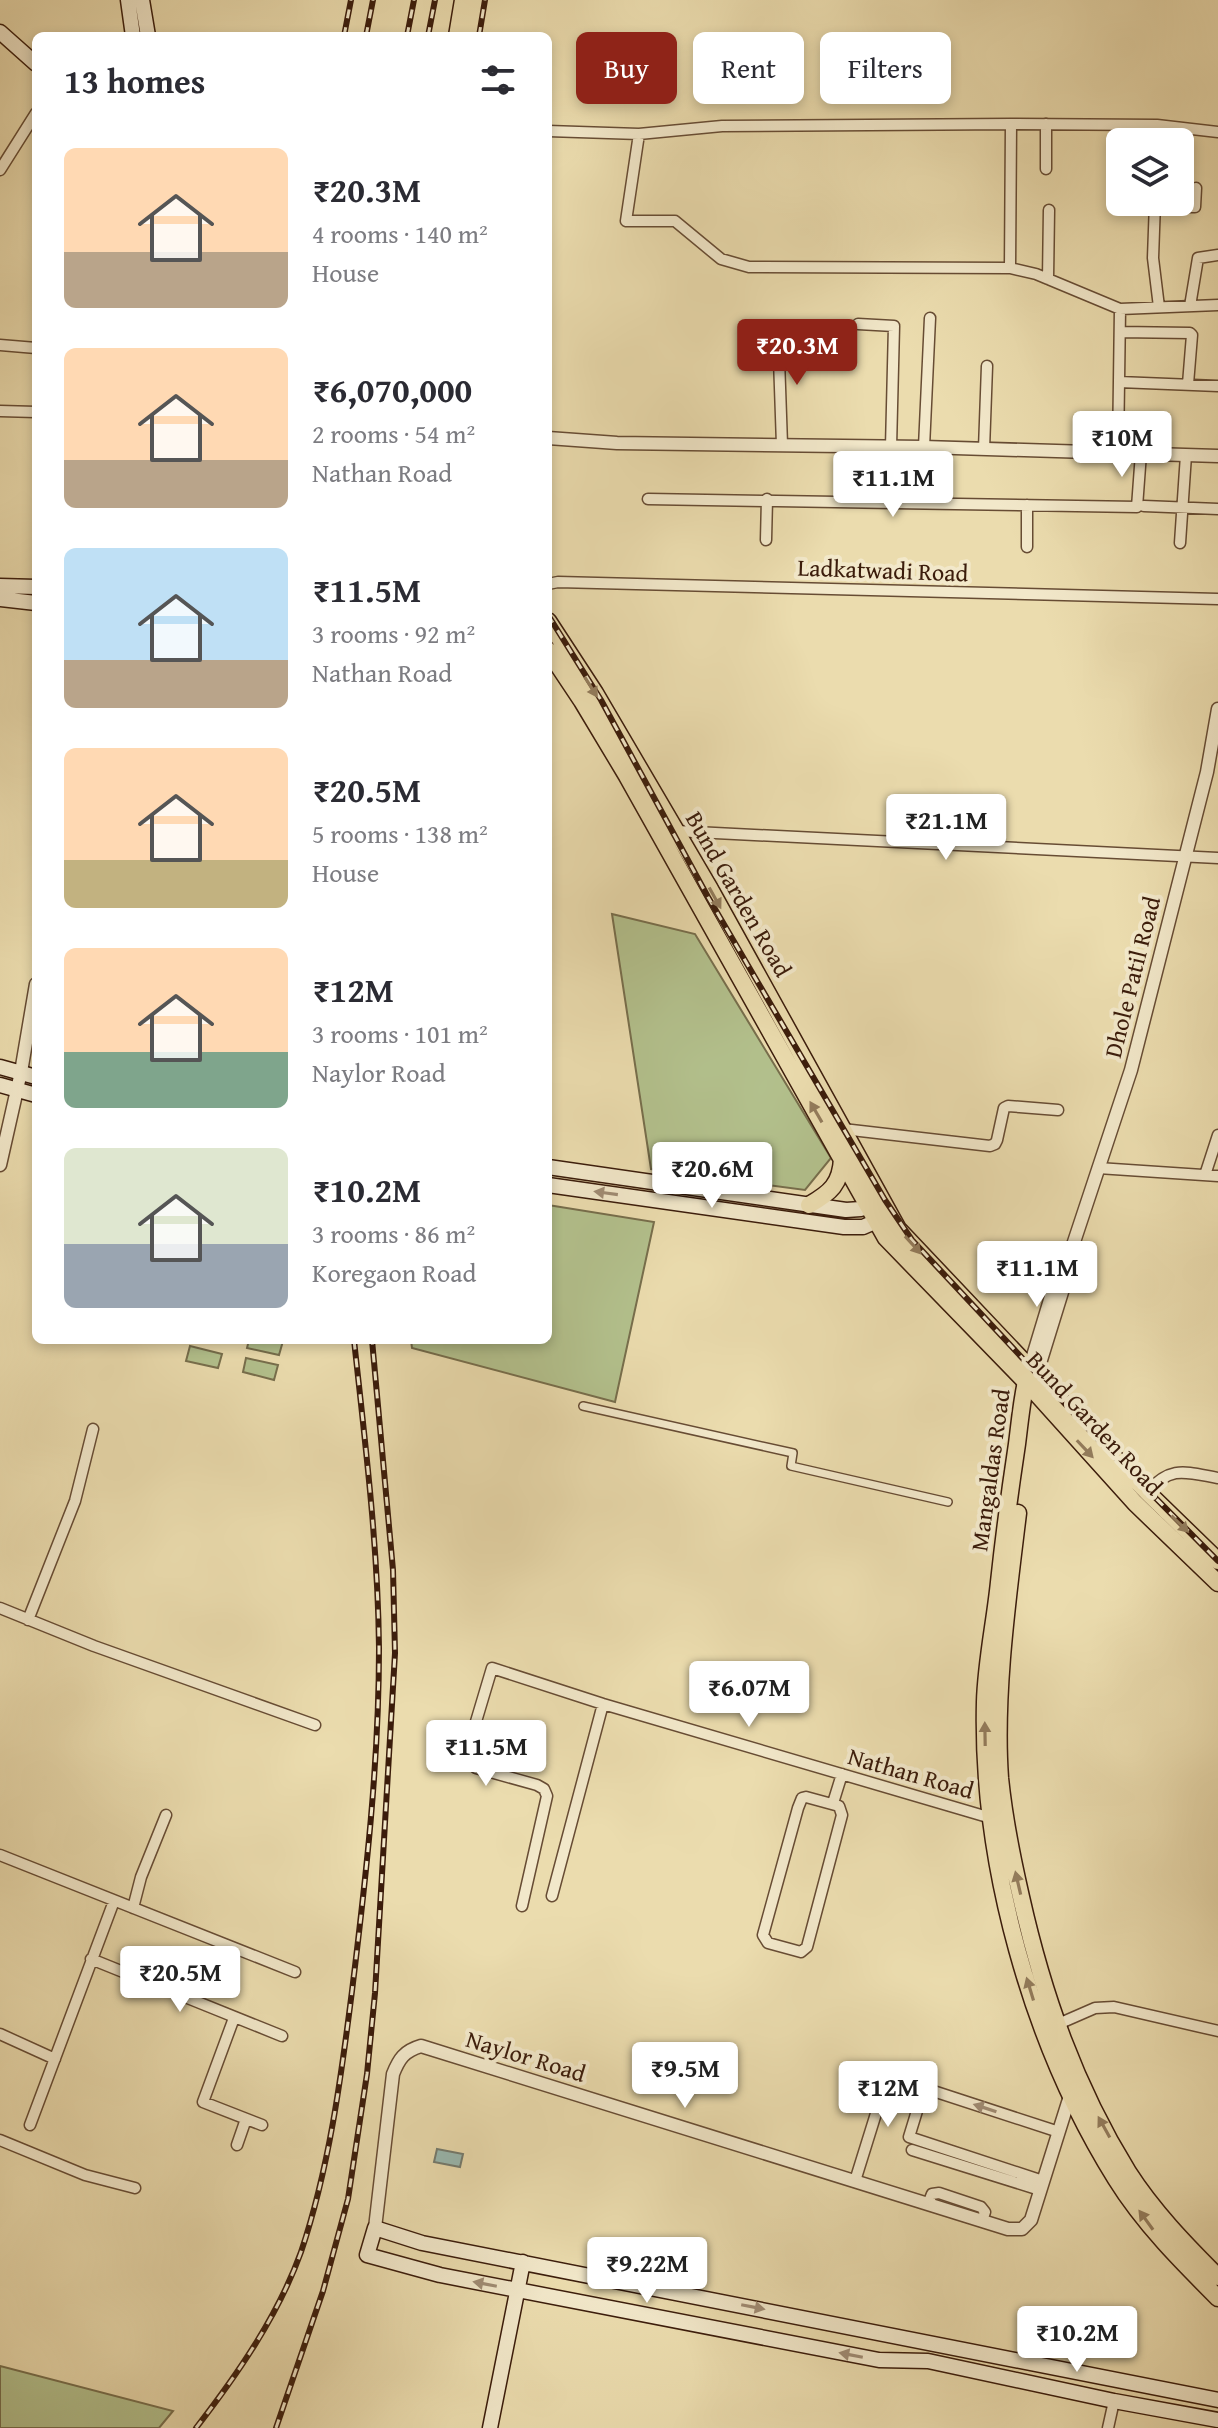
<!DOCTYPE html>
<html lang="en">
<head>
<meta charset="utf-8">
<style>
  :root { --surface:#fff; --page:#f7f7f7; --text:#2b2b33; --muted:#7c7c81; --accent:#8f2418 }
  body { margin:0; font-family:"Gentium Book Plus",serif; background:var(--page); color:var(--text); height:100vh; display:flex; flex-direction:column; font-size:30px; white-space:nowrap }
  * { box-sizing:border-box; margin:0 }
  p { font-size:26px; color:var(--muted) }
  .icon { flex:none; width:44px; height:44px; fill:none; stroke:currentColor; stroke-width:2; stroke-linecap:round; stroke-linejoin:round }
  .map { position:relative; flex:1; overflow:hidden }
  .sheet { position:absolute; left:32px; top:32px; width:520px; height:1312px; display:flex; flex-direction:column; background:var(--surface); border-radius:12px; box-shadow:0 4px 12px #0003 }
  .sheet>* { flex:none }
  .top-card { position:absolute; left:576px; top:32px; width:522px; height:72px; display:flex; gap:16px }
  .buttons { position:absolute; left:1106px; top:128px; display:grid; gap:16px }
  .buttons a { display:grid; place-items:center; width:88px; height:88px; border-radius:12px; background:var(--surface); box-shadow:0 4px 12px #0003; font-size:40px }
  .price { position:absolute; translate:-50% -68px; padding:0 18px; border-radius:8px; background:#fff; color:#222; font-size:26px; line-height:52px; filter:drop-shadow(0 2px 4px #0008) }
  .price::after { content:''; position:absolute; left:50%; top:48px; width:24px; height:18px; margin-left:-12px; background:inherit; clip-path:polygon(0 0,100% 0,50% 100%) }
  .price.on { background:var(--accent); color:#fff }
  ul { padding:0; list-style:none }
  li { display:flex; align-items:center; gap:24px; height:200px; padding:0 32px }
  li span { display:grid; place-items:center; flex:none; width:224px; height:160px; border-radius:12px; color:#555 }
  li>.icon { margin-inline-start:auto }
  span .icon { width:96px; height:96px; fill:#fffc; stroke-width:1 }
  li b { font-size:34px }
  h2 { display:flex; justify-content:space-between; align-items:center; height:96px; padding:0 32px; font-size:34px }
  .chip { padding:0 28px; border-radius:12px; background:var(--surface); box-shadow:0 4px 12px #0003; font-size:28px; line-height:72px }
  .chip.on { background:var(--accent); color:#fff }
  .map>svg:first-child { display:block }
</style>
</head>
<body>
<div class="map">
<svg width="1218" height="2428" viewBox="0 0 1218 2428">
  <rect width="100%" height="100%" fill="#ebdcae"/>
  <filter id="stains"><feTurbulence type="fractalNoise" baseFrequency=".0025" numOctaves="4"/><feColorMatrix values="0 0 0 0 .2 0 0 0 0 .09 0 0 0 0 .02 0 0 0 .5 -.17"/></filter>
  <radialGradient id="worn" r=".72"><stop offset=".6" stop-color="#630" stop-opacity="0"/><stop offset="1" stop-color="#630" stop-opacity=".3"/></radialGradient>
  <path fill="#b3c18d" stroke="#776e4c" stroke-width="2" d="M612,914L695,934L831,1158L805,1190L651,1169Z
    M548,1205L654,1222L615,1402L412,1348L411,1340H548Z
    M249,1340L283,1341L279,1355L247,1348Z
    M190,1346L222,1354L218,1368L186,1361Z
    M246,1358L278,1365L274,1380L243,1372Z
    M0,2366L173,2411L159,2428H0Z"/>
  <path fill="#99bab2" stroke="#737b6f" stroke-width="2" d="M437,2149L463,2154L460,2167L434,2162Z"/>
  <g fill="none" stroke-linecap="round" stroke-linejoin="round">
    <g stroke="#674c34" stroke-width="10">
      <path id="pedestrian" d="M583,1406L793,1453L791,1466L948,1502"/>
    </g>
    <g stroke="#674c34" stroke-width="13">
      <path id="minor" d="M548,131L639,134L722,126L1011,124L1157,125L1218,132
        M639,134L626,221H675L721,259L749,267L1010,268L1036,274L1120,309L1218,305
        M1046,169V124
        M0,170L36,113
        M1155,202L1153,258L1159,307
        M1155,207H1195L1196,188
        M1010,268L1011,124
        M1048,279L1049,210
        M1190,306L1198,258L1218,255
        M858,324L894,326L891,447
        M778,330L782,445
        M1120,332L1190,333L1192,335L1188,384
        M0,345L36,348
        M1119,382L1218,386
        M0,411L36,412
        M924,447L930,318
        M984,449L987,366
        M1118,452L1120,309
        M648,499L1137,507L1141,453
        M1144,506L1218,509
        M766,540L767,499
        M1180,543L1186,455
        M1027,547V505
        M548,584L558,582L1218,599
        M676,831L1218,858
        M840,1131L843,1129L990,1146L995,1144L997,1140L1004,1108L1008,1106L1058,1110
        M1098,1168L1218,1176
        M1205,1175L1218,1135
        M1147,1492C1171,1465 1185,1472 1218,1478
        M0,1608L94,1646L315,1725
        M28,1620L75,1501L93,1429
        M806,1797L839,1806L842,1815L807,1947L801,1952L768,1943L763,1935L798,1808L802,1798Z
        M833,1803L842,1774
        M0,1855L295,1972
        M552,1896L603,1704
        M522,1906L547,1796L544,1789L537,1785L476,1768L470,1763L469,1745L492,1668L603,1704L991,1818L996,1817
        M133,1908L141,1877L166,1815
        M91,1959L282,2036
        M234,2018L203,2102L262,2125
        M1056,2025L1095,2008L1114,2007L1218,2031
        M0,2034L55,2059
        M30,2125L114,1901
        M0,2140L85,2175L135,2188
        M237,2145L246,2119
        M912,2150L1040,2190
        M855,2181L888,2075
        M1043,2181L909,2137L924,2088L1059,2132
        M928,2204L932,2194L939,2193L981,2207L985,2212L982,2221
        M1108,2428L1114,2401"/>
    </g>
    <g stroke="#674c34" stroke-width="15">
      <path id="tertiary" d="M548,438L617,443L924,447L1218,456
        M0,1165L21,1072L36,984
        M1030,1366L1062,1260L1071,1251
        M1037,1373L1071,1263V1251L1131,1070L1207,772L1218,709
        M375,2228L393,2074C399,2059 404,2051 421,2046L1008,2229H1022L1031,2220L1070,2096L1072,2094"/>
    </g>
    <g stroke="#3b1c0b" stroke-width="17">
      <path id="secondary" d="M128,0L133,36
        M142,0L148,36
        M0,32L36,64
        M0,586L36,587
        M0,599L36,603
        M0,1067L36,1077
        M0,1085L36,1095
        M548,1167L846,1210L861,1209L874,1200
        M548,1185L844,1227H863L886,1217
        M1218,2400L422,2243L375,2228L367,2255L440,2275L879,2360L928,2361L1114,2401L1218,2420
        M490,2428L523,2262"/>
    </g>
    <g stroke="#3b1c0b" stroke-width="19">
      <path id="primary" d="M1028,1373C1022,1396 1020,1421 1017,1444C1010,1490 1004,1536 999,1582C995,1622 986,1662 985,1702C981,1862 1031,2043 1116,2179C1144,2224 1181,2261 1218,2298
        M1018,1513C1008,1596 994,1695 1000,1778C1004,1818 1012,1858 1021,1897C1043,1995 1075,2086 1128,2172C1153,2211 1185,2244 1218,2277"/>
    </g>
    <g stroke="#3b1c0b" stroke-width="19">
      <path id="trunk" d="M457,36L463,0
        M471,36L477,0
        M548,621L595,693L710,889L898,1229L1147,1492L1218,1561
        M548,650L582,701L627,776L886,1238L1026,1382L1135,1503L1218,1583
        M809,1205C830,1193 841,1184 842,1158"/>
    </g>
    <use href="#pedestrian" stroke="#f2e8ca" stroke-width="7"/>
    <use href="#minor" stroke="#f2e8ca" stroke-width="10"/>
    <use href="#tertiary" stroke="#f2e8ca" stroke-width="12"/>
    <use href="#secondary" stroke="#f2e8ca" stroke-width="14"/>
    <use href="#primary" stroke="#ebdcae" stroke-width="16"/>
    <use href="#trunk" stroke="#ebdcae" stroke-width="16"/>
    <g stroke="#3b1c0b" stroke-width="6">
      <path id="rail" d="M344,36L351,0
        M366,36L373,0
        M407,36L414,0
        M428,36L435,0
        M479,36L485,0
        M548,615L601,700L708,897L885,1200L912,1240L1111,1453L1218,1561
        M196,2428C237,2375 278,2316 301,2252C329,2169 341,2078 352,1991C366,1877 379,1763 379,1648C378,1545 365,1442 354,1340
        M276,2428L323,2291L348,2199L367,2074L375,1993L395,1653L393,1570L372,1340"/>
    </g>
    <use href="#rail" stroke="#f2e8ca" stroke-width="3" stroke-dasharray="9" stroke-linecap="butt"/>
  </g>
  <defs><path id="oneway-solid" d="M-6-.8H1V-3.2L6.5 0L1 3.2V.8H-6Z" transform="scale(2)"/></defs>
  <g fill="#937c5c">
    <use href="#oneway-solid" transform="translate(591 687) rotate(58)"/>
    <use href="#oneway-solid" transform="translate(715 898) rotate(61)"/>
    <use href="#oneway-solid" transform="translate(816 1112) rotate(-120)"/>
    <use href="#oneway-solid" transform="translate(913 1245) rotate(48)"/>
    <use href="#oneway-solid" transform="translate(1085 1449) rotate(47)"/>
    <use href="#oneway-solid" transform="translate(1180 1524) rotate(44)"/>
    <use href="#oneway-solid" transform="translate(985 1734) rotate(-91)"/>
    <use href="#oneway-solid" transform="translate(1018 1883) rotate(-103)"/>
    <use href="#oneway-solid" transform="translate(1030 1989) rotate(-107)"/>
    <use href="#oneway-solid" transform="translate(1104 2127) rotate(-119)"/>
    <use href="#oneway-solid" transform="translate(1146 2220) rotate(-126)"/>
  </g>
  <g fill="#a08c74">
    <use href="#oneway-solid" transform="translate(606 1193) rotate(-172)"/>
    <use href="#oneway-solid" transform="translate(985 2108) rotate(-162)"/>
    <use href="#oneway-solid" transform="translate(485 2284) rotate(-169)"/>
    <use href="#oneway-solid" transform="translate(753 2307) rotate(11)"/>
    <use href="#oneway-solid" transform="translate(851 2355) rotate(-169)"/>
  </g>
  <g text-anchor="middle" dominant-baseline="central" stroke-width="8" stroke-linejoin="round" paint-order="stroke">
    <g font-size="24" fill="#3b1c0b" stroke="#f2e8ca">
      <text transform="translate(883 570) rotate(2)">Ladkatwadi Road</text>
      <text transform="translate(739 894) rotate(60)">Bund Garden Road</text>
      <text transform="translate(1132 977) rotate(-76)">Dhole Patil Road</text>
      <text transform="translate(1095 1423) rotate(47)">Bund Garden Road</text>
      <text transform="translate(990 1470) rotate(-82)">Mangaldas Road</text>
      <text transform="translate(911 1773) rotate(16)">Nathan Road</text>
      <text transform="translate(526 2056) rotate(17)">Naylor Road</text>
    </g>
  </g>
  <rect width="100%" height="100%" filter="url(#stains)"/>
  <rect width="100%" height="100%" fill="url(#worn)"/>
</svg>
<div class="buttons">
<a><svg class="icon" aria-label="layers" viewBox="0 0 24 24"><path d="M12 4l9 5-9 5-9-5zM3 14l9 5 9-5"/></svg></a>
</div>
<b class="price on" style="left:797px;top:387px">₹20.3M</b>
<b class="price" style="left:1122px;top:479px">₹10M</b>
<b class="price" style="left:893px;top:519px">₹11.1M</b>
<b class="price" style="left:946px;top:862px">₹21.1M</b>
<b class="price" style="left:712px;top:1210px">₹20.6M</b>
<b class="price" style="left:1037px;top:1309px">₹11.1M</b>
<b class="price" style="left:749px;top:1729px">₹6.07M</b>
<b class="price" style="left:486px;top:1788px">₹11.5M</b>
<b class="price" style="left:180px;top:2014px">₹20.5M</b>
<b class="price" style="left:685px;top:2110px">₹9.5M</b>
<b class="price" style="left:888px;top:2129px">₹12M</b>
<b class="price" style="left:647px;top:2305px">₹9.22M</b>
<b class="price" style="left:1077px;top:2374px">₹10.2M</b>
<div class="top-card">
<a class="chip on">Buy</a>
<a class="chip">Rent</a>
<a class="chip">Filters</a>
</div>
<section class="sheet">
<h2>13 homes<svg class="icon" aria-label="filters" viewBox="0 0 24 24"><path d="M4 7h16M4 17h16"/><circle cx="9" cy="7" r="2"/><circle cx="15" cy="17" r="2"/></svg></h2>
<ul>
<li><span style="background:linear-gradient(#ffd9b3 65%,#b9a48a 0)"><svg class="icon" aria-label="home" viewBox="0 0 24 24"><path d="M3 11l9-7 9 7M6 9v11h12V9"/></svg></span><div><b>₹20.3M</b><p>4 rooms · 140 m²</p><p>House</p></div></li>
<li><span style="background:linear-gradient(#ffd9b3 70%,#b9a48a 0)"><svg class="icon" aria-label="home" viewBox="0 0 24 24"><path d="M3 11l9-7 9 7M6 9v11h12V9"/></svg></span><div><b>₹6,070,000</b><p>2 rooms · 54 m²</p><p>Nathan Road</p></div></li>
<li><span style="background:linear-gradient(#bfe0f5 70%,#b9a48a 0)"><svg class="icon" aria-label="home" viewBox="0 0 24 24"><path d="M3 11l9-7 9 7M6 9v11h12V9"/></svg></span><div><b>₹11.5M</b><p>3 rooms · 92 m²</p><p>Nathan Road</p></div></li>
<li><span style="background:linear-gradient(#ffd9b3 70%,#c2b280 0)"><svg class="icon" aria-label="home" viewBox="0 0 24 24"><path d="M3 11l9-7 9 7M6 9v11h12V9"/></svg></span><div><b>₹20.5M</b><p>5 rooms · 138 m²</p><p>House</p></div></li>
<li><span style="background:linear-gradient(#ffd9b3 65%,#7fa58c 0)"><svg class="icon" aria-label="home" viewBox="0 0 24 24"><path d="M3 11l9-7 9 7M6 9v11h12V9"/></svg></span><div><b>₹12M</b><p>3 rooms · 101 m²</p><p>Naylor Road</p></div></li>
<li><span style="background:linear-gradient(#dfe7d0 60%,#9aa5b1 0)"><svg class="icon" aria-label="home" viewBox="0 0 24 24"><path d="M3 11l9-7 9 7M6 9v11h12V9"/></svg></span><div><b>₹10.2M</b><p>3 rooms · 86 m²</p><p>Koregaon Road</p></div></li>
</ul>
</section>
</div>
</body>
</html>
